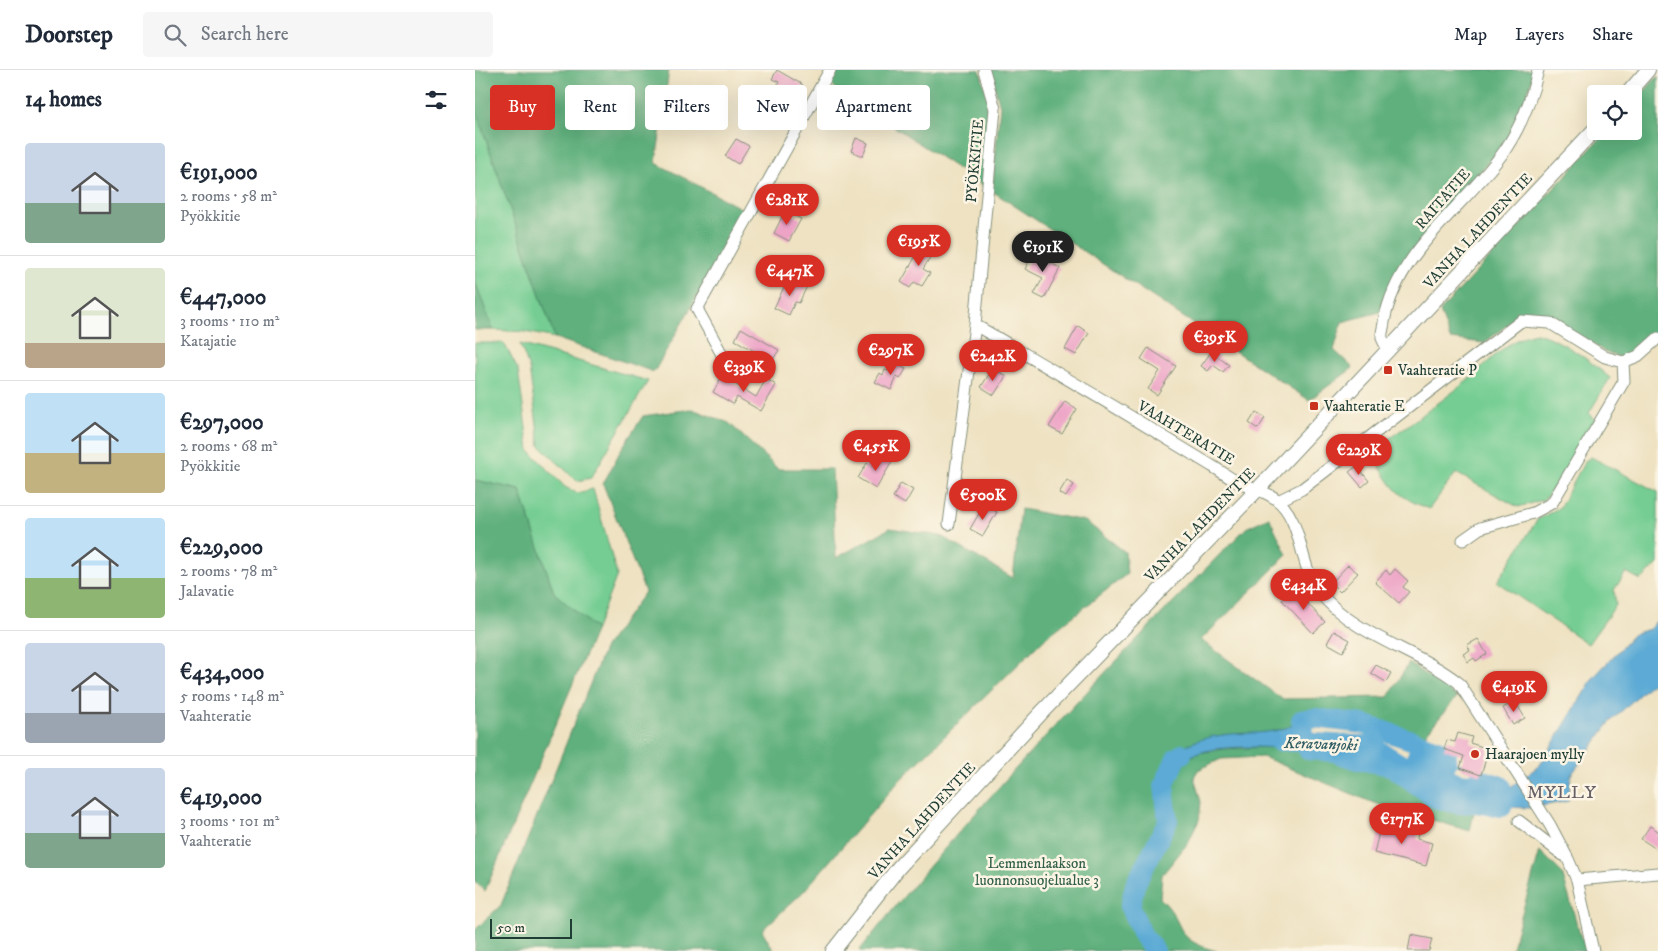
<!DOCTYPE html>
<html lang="en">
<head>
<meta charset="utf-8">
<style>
  :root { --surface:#fff; --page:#f6f6f7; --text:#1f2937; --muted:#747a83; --line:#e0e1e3; --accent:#d93025 }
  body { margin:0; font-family:"IM FELL DW Pica",serif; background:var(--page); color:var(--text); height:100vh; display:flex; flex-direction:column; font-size:19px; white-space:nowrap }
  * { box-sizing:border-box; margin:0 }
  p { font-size:16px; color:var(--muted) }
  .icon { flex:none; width:28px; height:28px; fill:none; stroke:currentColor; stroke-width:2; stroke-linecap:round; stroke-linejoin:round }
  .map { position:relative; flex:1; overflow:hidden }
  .side { display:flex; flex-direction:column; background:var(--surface); width:475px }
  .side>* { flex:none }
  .banner { position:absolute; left:15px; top:15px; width:475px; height:45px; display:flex; gap:10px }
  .controls { position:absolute; left:1112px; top:15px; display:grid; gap:10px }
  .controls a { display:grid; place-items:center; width:55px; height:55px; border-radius:5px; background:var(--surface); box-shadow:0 5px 20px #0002; font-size:25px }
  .scale { position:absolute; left:15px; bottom:12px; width:82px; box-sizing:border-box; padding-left:5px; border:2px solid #1f3d34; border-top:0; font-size:14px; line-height:18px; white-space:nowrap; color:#1f3d34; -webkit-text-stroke:4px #fcf5e5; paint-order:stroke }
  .price { position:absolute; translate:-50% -42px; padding:0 11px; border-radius:18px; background:var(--accent); color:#fff; font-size:16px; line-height:32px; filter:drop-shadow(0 1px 2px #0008) }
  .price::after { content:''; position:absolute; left:50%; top:30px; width:15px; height:11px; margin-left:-8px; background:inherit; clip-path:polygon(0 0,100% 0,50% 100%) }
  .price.selected { background:#222; color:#fff }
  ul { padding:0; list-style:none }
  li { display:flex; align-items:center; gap:15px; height:125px; padding:0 25px }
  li+li { border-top:1px solid var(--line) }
  li span { display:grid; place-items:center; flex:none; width:140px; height:100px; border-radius:5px; color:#555 }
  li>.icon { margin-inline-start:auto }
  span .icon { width:60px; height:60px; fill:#fffc; stroke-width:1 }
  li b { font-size:21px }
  h2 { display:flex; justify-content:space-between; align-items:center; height:60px; padding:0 25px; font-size:21px }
  .tag { padding:0 18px; border-radius:5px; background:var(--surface); box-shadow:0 5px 20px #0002; font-size:18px; line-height:45px }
  .tag.selected { background:var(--accent); color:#fff }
  header { display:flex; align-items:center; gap:30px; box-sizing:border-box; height:70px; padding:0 25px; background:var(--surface); border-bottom:1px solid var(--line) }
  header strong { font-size:24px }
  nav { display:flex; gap:28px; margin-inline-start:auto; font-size:18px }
  .search { width:350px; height:45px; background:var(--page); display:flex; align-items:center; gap:12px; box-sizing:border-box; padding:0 18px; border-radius:5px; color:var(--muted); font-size:19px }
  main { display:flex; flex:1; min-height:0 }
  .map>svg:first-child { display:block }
</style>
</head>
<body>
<header>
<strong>Doorstep</strong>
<div class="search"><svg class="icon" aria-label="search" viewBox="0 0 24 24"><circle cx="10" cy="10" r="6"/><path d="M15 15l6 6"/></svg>Search here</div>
<nav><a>Map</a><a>Layers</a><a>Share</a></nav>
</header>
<main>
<section class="side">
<h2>14 homes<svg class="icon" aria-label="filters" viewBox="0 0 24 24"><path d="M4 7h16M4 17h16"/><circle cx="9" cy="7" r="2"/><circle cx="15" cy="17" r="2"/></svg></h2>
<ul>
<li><span style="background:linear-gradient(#c9d6e8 60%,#7fa58c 0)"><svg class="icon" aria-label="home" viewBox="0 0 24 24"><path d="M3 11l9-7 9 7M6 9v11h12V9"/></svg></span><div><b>€191,000</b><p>2 rooms · 58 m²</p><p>Pyökkitie</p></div></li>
<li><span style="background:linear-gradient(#dfe7d0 75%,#b9a48a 0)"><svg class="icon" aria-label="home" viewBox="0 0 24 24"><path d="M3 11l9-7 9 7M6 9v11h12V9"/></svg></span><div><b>€447,000</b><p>3 rooms · 110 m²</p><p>Katajatie</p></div></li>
<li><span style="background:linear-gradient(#bfe0f5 60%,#c2b280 0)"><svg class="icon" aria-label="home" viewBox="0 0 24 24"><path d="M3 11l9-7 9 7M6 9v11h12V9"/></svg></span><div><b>€297,000</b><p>2 rooms · 68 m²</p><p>Pyökkitie</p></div></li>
<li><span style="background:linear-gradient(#bfe0f5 60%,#8fb573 0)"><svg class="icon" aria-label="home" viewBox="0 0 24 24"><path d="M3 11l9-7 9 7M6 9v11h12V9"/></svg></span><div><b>€229,000</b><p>2 rooms · 78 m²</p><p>Jalavatie</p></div></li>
<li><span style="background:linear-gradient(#c9d6e8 70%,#9aa5b1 0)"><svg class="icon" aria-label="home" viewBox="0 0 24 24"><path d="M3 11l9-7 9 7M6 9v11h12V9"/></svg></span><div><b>€434,000</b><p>5 rooms · 148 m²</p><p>Vaahteratie</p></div></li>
<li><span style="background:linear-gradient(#c9d6e8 65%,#7fa58c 0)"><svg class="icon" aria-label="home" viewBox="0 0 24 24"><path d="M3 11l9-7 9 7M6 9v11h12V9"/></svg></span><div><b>€419,000</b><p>3 rooms · 101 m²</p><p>Vaahteratie</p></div></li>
</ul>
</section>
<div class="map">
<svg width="1183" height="881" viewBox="0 0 1183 881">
  <rect width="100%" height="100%" fill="#fcf5e5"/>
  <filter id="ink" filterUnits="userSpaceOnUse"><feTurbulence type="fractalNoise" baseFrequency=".02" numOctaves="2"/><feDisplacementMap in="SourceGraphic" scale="10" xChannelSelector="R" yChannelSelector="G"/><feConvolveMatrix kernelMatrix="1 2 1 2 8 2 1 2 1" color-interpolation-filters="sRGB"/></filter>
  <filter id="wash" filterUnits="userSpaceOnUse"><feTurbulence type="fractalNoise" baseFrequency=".0096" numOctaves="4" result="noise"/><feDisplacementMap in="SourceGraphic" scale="20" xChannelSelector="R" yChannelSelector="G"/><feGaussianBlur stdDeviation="1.12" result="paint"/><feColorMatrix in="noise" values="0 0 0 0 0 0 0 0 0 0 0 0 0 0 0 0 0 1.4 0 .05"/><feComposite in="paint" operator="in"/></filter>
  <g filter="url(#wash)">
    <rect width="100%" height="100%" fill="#eee2c2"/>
    <path fill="#74cd93" stroke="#4a8564" d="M0,38L80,268L51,262L18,260L0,211Z
      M1062,263C1089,271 1114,290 1135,308L1114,343L1121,350L1076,421L1068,430L1043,437L981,403L954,439C921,426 918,419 900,389L906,374C934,355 961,335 987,315C1012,296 1030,268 1062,263Z
      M0,273H29L43,300L54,380L90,417L102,423L118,419L142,505L121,559L79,523L45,420L0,410Z
      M45,274L173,311L116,408L102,411L65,376L54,298Z
      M1116,387L1183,422V494L1166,510L1151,502L1139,520L1141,535L1113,574L1022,512L1062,450L1085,437L1110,391Z"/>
    <path fill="#5fb07d" stroke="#3f7658" d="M0,0H194L181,93L271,141L179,302L80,268L0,38Z
      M360,0H505L516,40L509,116L353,13Z
      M515,0H1060L1043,50L1026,78L944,172L916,216L905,242L867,252L859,280L878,298L834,330L517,121L525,36Z
      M1183,6V260L1159,283L1147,288L1130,282L1077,248L1045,245L1009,273L975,269L965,241L1132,61H1159V32Z
      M0,211L18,260H0Z
      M217,339L254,353L303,399H357L361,488L415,458L466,466L538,508L546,439L610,451L650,482L652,504L569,569L425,710L328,822L287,860L299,881H0V860L26,835L130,577L170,522L128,414L147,378L168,346Z
      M0,410L45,420L79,523L121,559L10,821L0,812Z
      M794,447L812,485L726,570L807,629L913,627L934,593L982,627L943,673L888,654L840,648L826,650L816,657L785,664L748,665L707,691L723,683L749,679L794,677L859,682L882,690L916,696L960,728L983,734L1001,733L995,761L899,733L788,687L746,689L723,700L719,707L726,732L724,750L713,773L687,805L685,828C713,854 695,869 742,881H384C504,732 636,594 771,458Z
      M1065,781L1087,803L1106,868L1124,881H1036Z"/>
    <path fill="#5baad5" stroke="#3d7484" d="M1183,549V607L1136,651L1096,705L1093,731L1057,738L1027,737L1026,716L1033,719L1065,695L1118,608L1160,563L1175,559Z
      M826,650L833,680C801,678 736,671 709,690C704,693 702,702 699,707L687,705L693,685C711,674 726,668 747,665C774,661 802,667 826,650Z"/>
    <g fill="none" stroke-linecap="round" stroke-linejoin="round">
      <path stroke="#5baad5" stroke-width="3" d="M972,691L986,695
        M1004,704L1013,726"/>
      <path stroke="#5baad5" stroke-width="20" d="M840,648L888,654L963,679L972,687V693L942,686L940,692L983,713L995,714L1006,709L1026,716L1027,737L1001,733L983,734L960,728L916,696L882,690L859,682L833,680L826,650Z
        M803,671L897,676L965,719L1033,728L1047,727L1052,723
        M680,881L668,866L655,837L660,815L693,751L689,715L701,688L707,684"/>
    </g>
    <g id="blocks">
      <path fill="#eda3c6" d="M302,0L328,15L323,24L319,22L307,44L291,36L304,12L297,9Z
        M381,68L393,73L388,86L376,81Z
        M261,69L274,76L263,94L250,86Z
        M310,141L326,149L314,171L299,163Z
        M449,172L460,179L448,199L455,203L447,216L439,212L435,218L426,212Z
        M558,183L564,186L566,183L574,187L572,191L585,198L569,229L559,224L568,208L550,199Z
        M317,209L332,216L324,233L320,232L314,245L299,238L310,215L313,217Z
        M603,256L614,263L601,285L590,279Z
        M266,258L304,280L297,291L260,270Z
        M673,278L701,296L682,325L673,319L685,301L666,289Z
        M736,282L754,295L748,302L738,295L733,301L726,296Z
        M418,292L431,299L425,309L422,307L416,320L400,312L405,303L408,305L410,300L413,301Z
        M518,298L531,306L519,325L506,317Z
        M247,306L281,327L291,309L301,315L286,341L262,327L258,334L238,322Z
        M590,331L602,339L587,364L574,357Z
        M781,342L790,348L783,359L774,353Z
        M408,384L418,390L401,419L383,408L392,393L400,398Z
        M882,396L894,411L887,417L874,402Z
        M592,410L599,415L591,427L584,423Z
        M426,413L438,420L430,434L418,427Z
        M509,435L522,442L508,466L495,459Z
        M873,495L883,503L865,522L856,513Z
        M920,499L933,511L928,517L934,522L924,533L900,512L911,500L915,505Z
        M819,519L850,552L838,563L807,530Z
        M859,561L875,570L868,582L852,573Z
        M1003,569L1012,584L1001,591L999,588L993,592L988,584L995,580L992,575Z
        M901,595L916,603L911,612L896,603Z
        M1040,631L1050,648L1038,655L1028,638Z
        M983,663L997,667L995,673L1014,679L1006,705L985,698L989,686L969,679L972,670L980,672Z
        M906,754L943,762L942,769L957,773L951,796L899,783Z
        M1175,756L1183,761V780L1166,769Z
        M936,865L957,869L954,881H933Z"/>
    </g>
  </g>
  <g filter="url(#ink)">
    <use href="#blocks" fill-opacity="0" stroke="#86907b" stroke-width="1"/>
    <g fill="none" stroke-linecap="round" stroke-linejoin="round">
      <g stroke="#86907b" stroke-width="13">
        <path id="minor" d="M500,255C580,301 659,348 737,396C746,401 754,408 763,412C776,417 790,421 801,429C829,451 823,496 845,523C881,567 941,579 984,613L1075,755L1093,789L1102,810L1118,881
          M914,280C912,277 907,271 907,267C906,263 909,256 909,252C922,180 991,136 1030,80C1046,56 1057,28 1063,0
          M255,299L222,239L355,0
          M803,431L827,419L1046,251L1075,253L1130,287L1148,292L1163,286L1183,268
          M474,454L500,255L520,39L509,0
          M988,470L1005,458L1058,443L1077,433L1149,311L1148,292
          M1044,751L1088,785
          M1102,810L1183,803"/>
      </g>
      <g stroke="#86907b" stroke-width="16">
        <path id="major" d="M1152,24L1173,0
          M358,881L424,797L568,641L782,420L1121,58"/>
      </g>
      <use href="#minor" stroke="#fff" stroke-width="11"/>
      <use href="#major" stroke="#fff" stroke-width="14"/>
    </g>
  </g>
  <g fill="#c8321e" stroke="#fcf5e5" stroke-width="2">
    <rect x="908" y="295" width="10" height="10" rx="2.5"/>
    <rect x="834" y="331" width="10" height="10" rx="2.5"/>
    <circle cx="1000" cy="684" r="5"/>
  </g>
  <g text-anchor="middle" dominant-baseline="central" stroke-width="5" stroke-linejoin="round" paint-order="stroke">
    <g font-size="15" fill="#1f3d34" stroke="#fcf5e5">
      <text transform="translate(500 91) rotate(-85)">PYÖKKITIE</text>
      <text transform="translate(968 129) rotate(-49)">RAITATIE</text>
      <text transform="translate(1003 161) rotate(-47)">VANHA LAHDENTIE</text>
      <text transform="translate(711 363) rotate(31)">VAAHTERATIE</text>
      <text transform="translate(725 455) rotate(-46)">VANHA LAHDENTIE</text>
      <text transform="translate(447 751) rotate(-48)">VANHA LAHDENTIE</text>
    </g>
    <g font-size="15" fill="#1f3d34" stroke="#fcf5e5" text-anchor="start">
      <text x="923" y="300">Vaahteratie P</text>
      <text x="849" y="336">Vaahteratie E</text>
      <text x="1010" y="684">Haarajoen mylly</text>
    </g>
    <g font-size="15" fill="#34614c" stroke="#fcf5e5">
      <text x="562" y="793">Lemmenlaakson<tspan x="562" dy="17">luonnonsuojelualue 3</tspan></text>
    </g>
    <g font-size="16" font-style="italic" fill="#315e64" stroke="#fcf5e5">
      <text transform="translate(846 674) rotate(2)">Keravanjoki</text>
    </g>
    <g font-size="18" letter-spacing="1" fill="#676167" stroke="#fcf5e5">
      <text x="1087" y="723">MYLLY</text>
    </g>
  </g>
</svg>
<div class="controls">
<a><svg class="icon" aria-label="locate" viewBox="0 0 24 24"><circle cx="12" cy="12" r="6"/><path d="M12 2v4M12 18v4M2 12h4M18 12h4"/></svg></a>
</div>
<div class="scale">50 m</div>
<b class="price" style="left:312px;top:156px">€281K</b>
<b class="price" style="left:444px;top:197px">€195K</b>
<b class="price selected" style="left:568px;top:203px">€191K</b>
<b class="price" style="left:315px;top:227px">€447K</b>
<b class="price" style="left:740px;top:293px">€395K</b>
<b class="price" style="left:416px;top:306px">€297K</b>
<b class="price" style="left:518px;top:312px">€242K</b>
<b class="price" style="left:269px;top:323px">€339K</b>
<b class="price" style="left:401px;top:402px">€455K</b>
<b class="price" style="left:884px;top:406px">€229K</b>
<b class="price" style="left:508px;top:451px">€500K</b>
<b class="price" style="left:829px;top:541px">€434K</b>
<b class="price" style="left:1039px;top:643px">€419K</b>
<b class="price" style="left:927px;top:775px">€177K</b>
<div class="banner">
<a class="tag selected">Buy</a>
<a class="tag">Rent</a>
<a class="tag">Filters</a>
<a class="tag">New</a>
<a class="tag">Apartment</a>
</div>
</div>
</main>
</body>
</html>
